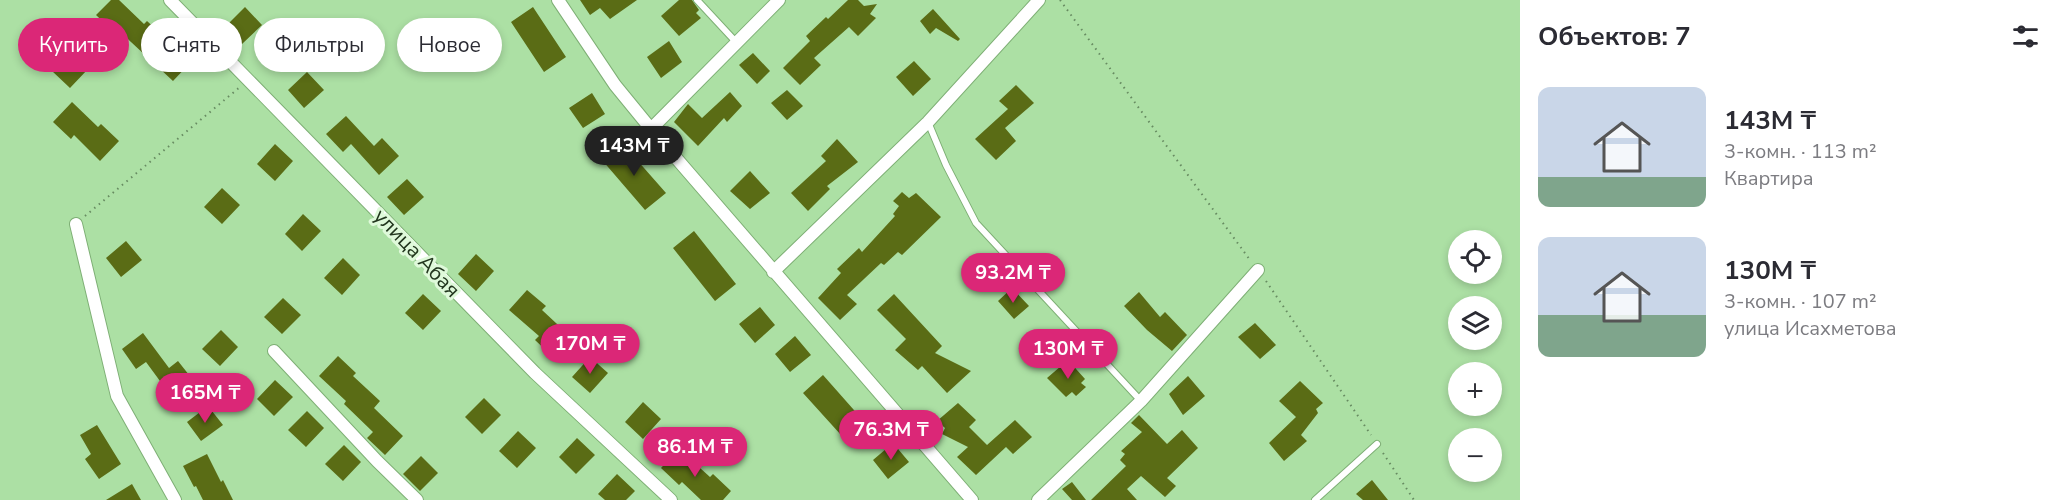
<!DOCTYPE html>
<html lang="ru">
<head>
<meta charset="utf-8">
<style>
  :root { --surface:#fff; --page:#f2f2f3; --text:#2b2b33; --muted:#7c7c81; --accent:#db2777 }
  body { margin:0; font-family:"Nunito Sans",sans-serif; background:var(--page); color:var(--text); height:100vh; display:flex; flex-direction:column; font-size:22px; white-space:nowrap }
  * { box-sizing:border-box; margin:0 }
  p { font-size:20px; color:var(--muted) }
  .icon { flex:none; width:33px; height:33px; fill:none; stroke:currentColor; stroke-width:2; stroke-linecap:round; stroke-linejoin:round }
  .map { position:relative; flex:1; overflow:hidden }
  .details { display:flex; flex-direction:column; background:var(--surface); width:540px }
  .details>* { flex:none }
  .banner { position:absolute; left:18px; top:18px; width:570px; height:54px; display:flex; gap:12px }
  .fabs { position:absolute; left:1448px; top:230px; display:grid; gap:12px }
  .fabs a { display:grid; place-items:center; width:54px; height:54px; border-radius:50%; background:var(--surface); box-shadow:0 3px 9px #0003; font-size:30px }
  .price { position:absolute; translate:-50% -51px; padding:0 14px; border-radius:21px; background:var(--accent); color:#fff; font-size:20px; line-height:39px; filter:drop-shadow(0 2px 3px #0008) }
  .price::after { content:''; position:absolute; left:50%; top:36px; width:18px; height:14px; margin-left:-9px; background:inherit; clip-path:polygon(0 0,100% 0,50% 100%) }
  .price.on { background:#222; color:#fff }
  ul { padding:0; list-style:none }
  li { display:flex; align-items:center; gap:18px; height:150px; padding:0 18px }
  li span { display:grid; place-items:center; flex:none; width:168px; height:120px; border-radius:12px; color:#555 }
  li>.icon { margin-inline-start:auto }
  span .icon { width:72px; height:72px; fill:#fffc; stroke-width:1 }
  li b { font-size:26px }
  h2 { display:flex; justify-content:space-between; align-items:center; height:72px; padding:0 18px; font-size:26px }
  .tag { padding:0 21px; border-radius:27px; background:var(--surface); box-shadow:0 3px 9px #0003; font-size:21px; line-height:54px }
  .tag.on { background:var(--accent); color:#fff }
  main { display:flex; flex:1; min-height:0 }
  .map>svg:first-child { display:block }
</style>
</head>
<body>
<main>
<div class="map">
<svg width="1520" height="500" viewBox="0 0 1520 500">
  <rect width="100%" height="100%" fill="#ace0a4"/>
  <path fill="#5a6c15" d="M111,0H119L144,24L147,21L191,62L173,81L117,29L114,32L96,15Z
    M580,0H637L610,19L600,8L590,15Z
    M679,0H692L699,10L696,13L701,18L679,36L661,16Z
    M848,0H858L864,6L877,4L870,14L876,18L858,36L849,27L814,58L821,65L800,85L783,68L810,41L806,36L826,17L828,19Z
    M245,7L262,25L242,44L226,26Z
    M533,7L566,57L544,72L511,22Z
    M933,9L960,39L958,41L936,28L930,34L920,21Z
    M669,41L682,62L661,78L647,57Z
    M71,52L88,69L70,88L52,71Z
    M753,53L770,71L757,84L739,65Z
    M914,61L931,79L913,96L896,77Z
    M307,72L324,90L304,108L288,90Z
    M1016,85L1034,103L1005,128L1016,141L996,160L975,139L1008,109L999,101Z
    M787,90L803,106L787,120L771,103Z
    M730,92L742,106L727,122L724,118L698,146L674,122L688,104L702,118Z
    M592,93L605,114L583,128L569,108Z
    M72,102L98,127L101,124L119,141L100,161L74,135L71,139L53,122Z
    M346,116L374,146L382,138L399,156L379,175L351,144L343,152L326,134Z
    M837,139L858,162L827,186L830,189L808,211L791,193L826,161L821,156Z
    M622,143L666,193L645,210L602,160Z
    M275,144L293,161L275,181L257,164Z
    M750,171L770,193L750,209L730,191Z
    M407,179L424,197L404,215L387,197Z
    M222,188L240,205L222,224L204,207Z
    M902,192L909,198L916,193L941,217L902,255L898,252L884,265L881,263L847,295L857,304L840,320L818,298L841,273L837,269L859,248L862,252L895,216L893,214L899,206L893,201Z
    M303,214L321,231L302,251L285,234Z
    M694,231L736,284L715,301L673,248Z
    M126,241L142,260L121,277L106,258Z
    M476,254L494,271L476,291L458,274Z
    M343,258L360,275L342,295L324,278Z
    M1012,288L1029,306L1014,319L998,301Z
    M527,290L546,306L542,310L571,337L553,357L535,340L539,336L509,310Z
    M1139,292L1160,317L1165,312L1187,335L1172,351L1147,330L1124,306Z
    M423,294L441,311L423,330L405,313Z
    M894,294L942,346L935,353L971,371L947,393L922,366L918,370L895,350L906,339L877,310Z
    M283,298L301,315L282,334L264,317Z
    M760,307L775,325L755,343L739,324Z
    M1255,323L1276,345L1260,359L1238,337Z
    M221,330L238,347L220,366L202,349Z
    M143,333L169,368L178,361L193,380L171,396L146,362L136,369L122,349Z
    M795,336L811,355L790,372L775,354Z
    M338,356L356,373L353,376L380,401L374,408L403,436L385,455L367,438L373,432L344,404L346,401L319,376Z
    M590,357L608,373L590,393L572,377Z
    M1068,360L1085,379L1081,383L1086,387L1076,396L1072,392L1066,397L1047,378Z
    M823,375L861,418L841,435L803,393Z
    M1188,376L1205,396L1183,415L1169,394Z
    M275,380L293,397L274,416L257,399Z
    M1300,381L1323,403L1316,409L1318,413L1301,435L1307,441L1284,461L1269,443L1296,417L1279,401Z
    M484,398L501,415L482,434L465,417Z
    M643,402L661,419L643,439L625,422Z
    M958,403L976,420L969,427L987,445L1015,420L1032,437L1013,454L1006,447L976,475L957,457L968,447L942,434L945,428L937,421Z
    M208,406L223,425L201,441L187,422Z
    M307,411L324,428L306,447L288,430Z
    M1139,415L1167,444L1182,430L1198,448L1167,478L1176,486L1165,497L1141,476L1127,489L1137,500H1091L1126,466L1120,460L1125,454L1121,451L1142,432L1131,423Z
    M97,425L121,464L99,479L85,459L91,454L80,435Z
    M518,431L536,448L517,468L499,451Z
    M577,438L595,455L576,474L559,457Z
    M893,443L909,462L888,479L873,460Z
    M344,445L361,462L343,481L325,464Z
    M679,449L710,477L713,474L731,491L723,500H701L682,482L679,485L661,468Z
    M207,454L221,482L223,480L233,500H203L196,486L194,487L183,466Z
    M421,456L438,473L420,491L403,474Z
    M617,474L635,491L626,500H605L598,494Z
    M1372,480L1388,500H1363L1356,494Z
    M1072,482L1086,500H1072L1062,489Z
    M132,484L141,500H106Z"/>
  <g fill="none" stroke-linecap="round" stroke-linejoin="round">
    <g stroke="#7eaf75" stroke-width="8">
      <path id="service" d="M697,0L736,42
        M928,122L946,165L976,223L1141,401
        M1315,500L1377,444"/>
    </g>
    <g stroke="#7eaf75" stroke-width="14">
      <path id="minor" d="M170,0L535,373L671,500
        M558,0L615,85L651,129L972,500
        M651,129L779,0
        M76,224L117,396L175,500
        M773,272L928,122L1039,0
        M274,351L377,461L417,500
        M1038,500L1141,401L1258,270"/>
    </g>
    <path stroke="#678b61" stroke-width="2" stroke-dasharray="1.5 4.5" stroke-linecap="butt" d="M1060,0L1250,260
      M85,216L240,87
      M1266,281L1371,435
      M1383,453L1414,500"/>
    <use href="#service" stroke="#fff" stroke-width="6"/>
    <use href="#minor" stroke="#fff" stroke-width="12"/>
  </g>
  <g text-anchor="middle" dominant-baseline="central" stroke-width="6" stroke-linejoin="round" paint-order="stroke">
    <g font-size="21" fill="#22361e" stroke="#dff9da">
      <text transform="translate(417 253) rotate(46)">улица Абая</text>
    </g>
  </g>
</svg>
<div class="fabs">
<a><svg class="icon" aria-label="locate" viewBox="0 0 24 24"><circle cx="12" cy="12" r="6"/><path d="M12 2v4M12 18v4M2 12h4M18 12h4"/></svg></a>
<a><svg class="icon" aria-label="layers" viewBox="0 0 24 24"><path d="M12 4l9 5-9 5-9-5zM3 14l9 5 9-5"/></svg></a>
<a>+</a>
<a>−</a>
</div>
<b class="price on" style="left:634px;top:177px">143M ₸</b>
<b class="price" style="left:1013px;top:304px">93.2M ₸</b>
<b class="price" style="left:590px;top:375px">170M ₸</b>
<b class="price" style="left:1068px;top:380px">130M ₸</b>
<b class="price" style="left:205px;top:424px">165M ₸</b>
<b class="price" style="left:891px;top:461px">76.3M ₸</b>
<b class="price" style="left:695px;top:478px">86.1M ₸</b>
<div class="banner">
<a class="tag on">Купить</a>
<a class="tag">Снять</a>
<a class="tag">Фильтры</a>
<a class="tag">Новое</a>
</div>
</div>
<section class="details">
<h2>Объектов: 7<svg class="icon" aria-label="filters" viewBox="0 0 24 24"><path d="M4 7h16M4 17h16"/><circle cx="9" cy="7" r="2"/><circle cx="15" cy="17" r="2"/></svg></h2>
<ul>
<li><span style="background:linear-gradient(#c9d6e8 75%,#7fa58c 0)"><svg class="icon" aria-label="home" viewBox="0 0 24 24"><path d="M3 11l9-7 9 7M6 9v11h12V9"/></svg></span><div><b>143M ₸</b><p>3-комн. · 113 m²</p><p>Квартира</p></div></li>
<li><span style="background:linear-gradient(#c9d6e8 65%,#7fa58c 0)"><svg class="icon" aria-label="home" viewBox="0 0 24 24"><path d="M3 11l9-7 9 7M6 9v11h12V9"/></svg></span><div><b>130M ₸</b><p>3-комн. · 107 m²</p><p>улица Исахметова</p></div></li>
</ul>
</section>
</main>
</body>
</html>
